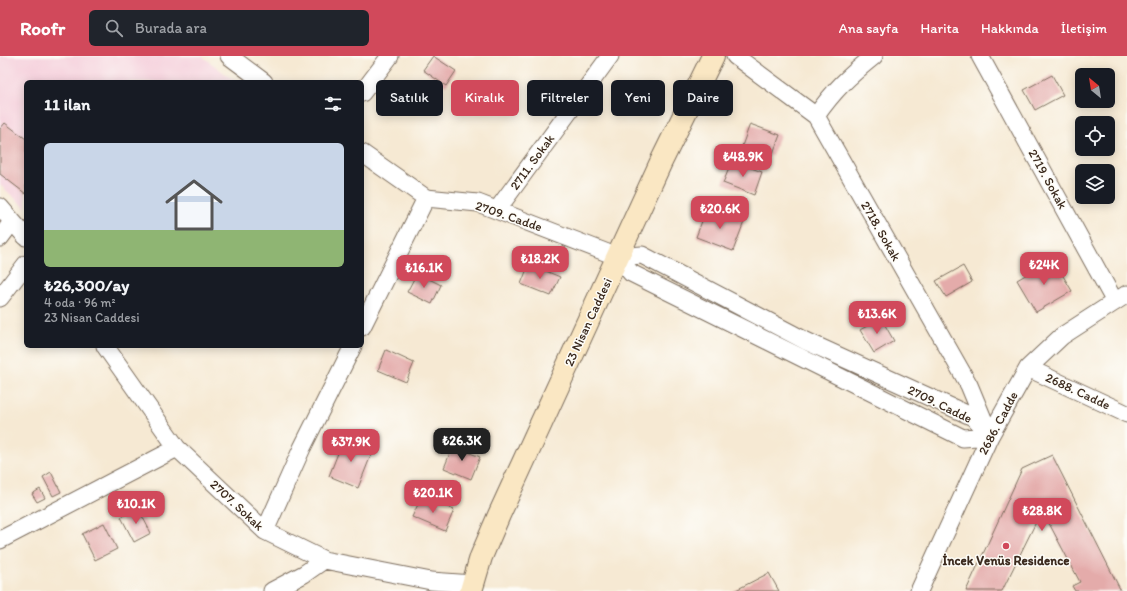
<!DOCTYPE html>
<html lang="tr">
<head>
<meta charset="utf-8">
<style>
  :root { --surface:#171b24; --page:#20242c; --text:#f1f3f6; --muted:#9ea1a6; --accent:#d1495b }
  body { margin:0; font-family:Itim,sans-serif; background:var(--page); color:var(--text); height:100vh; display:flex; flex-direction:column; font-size:15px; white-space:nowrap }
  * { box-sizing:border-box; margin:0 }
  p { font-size:13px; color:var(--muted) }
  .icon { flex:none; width:22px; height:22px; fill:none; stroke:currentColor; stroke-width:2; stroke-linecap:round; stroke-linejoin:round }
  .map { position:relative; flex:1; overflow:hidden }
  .side { position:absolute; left:24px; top:24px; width:340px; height:268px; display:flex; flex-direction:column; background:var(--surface); border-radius:6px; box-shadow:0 2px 10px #0003 }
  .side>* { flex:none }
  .hud { position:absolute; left:376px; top:24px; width:380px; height:36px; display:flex; gap:8px }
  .needle { width:26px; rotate:330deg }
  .buttons { position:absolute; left:1075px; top:12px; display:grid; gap:8px }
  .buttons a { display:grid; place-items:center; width:40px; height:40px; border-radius:6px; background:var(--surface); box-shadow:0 2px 10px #0003; font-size:20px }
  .price { position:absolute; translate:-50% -34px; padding:0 9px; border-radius:8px; background:var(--accent); color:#fff; font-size:13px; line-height:26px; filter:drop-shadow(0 1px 2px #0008) }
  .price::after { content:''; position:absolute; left:50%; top:24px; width:12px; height:9px; margin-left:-6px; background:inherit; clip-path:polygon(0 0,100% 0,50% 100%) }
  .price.selected { background:#222; color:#fff }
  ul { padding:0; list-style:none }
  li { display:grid; align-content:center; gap:8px; height:212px; padding:0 20px }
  li span { display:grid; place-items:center; height:124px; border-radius:6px; color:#555 }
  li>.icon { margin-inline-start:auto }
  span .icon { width:72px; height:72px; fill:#fffc; stroke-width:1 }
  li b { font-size:17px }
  h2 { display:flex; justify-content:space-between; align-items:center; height:48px; padding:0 20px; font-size:17px }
  .pill { padding:0 14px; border-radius:6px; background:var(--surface); box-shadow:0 2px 10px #0003; font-size:14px; line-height:36px }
  .pill.selected { background:var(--accent); color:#fff }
  header { display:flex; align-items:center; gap:24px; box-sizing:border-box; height:56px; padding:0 20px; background:var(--accent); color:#fff }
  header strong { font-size:19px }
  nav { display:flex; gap:22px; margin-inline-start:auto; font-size:14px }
  .search { width:280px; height:36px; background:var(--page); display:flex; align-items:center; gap:10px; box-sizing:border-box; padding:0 14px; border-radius:6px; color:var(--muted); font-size:15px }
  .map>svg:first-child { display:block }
</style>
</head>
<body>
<header>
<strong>Roofr</strong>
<div class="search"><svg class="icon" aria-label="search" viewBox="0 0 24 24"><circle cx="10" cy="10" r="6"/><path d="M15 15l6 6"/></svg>Burada ara</div>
<nav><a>Ana sayfa</a><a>Harita</a><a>Hakkında</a><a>İletişim</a></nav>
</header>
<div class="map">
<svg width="1127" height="535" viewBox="0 0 1127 535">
  <rect width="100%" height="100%" fill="#fdfcf7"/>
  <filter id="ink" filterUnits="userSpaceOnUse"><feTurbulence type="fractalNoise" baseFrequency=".025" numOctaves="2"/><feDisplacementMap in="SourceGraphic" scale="8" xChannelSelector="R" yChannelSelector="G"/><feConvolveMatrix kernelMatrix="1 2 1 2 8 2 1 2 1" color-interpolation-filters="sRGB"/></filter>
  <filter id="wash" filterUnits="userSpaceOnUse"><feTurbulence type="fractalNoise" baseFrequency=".012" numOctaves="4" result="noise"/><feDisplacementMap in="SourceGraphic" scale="16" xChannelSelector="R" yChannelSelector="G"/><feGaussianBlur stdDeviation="0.9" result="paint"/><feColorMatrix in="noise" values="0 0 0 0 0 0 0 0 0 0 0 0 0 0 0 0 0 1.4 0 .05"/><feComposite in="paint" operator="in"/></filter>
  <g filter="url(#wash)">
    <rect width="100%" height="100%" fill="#f6e9d3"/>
    <path fill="#f5cfdb" d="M0,0H202L236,26H26V152L0,129Z"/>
    <g id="blocks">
      <path fill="#e4abaa" d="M433,0L456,15L446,30L423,14Z
        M1052,19L1063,39L1035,54L1024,34Z
        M5,67L26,83V138L0,118V73Z
        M750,68L780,79L772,100L742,90Z
        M732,105L762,116L754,139L723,127Z
        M707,152L744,166L733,195L696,181Z
        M1053,203L1072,235L1036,256L1017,224Z
        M529,208L560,221L551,240L521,228Z
        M963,210L972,226L946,241L936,225Z
        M417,217L441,229L432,248L407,236Z
        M881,262L894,285L874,297L860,274Z
        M386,294L414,307L406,326L378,314Z
        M344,382L373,394L358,432L329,420Z
        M453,390L480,401L471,423L444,412Z
        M1052,399L1121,535H1075L1072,530L1080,526L1042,454L1002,535H966L1022,413Z
        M51,416L61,436L53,440L43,421Z
        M40,433L45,442L37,446L32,438Z
        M422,440L454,454L445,475L412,461Z
        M138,452L151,477L134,486L121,461Z
        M104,467L117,493L95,504L82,478Z
        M769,517L779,535H734Z"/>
    </g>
  </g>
  <g filter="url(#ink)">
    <use href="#blocks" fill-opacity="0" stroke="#7c6d5d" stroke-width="1"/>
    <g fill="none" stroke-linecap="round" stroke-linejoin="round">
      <g stroke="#7c6d5d" stroke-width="19">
        <path id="minor" d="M229,0L264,26
          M735,0L816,60L969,329L986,370
          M980,0L1115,246
          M362,37L390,0
          M816,60C834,34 849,20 874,0
          M362,97L426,142L478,147L618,201L642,199L806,285L973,361L990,380
          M0,151L26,181
          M497,154L610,0
          M0,182L12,166
          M618,201L631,217L963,382L990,380
          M0,242L26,208
          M362,271L426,142
          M105,290L177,392L265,475L324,504L431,525L473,528
          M1028,312L1127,358
          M265,475L302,392L353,290
          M0,484L177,392
          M272,535L304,518L324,504
          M919,535L990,380L1028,312L1062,280L1127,238"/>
      </g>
      <g stroke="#7c6d5d" stroke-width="24">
        <path id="secondary" d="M471,535L481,501L499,459L661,106L713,0"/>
      </g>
      <use href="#minor" stroke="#fff" stroke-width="17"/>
      <use href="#secondary" stroke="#fae7c3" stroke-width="22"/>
    </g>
  </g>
  <circle fill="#d1495b" stroke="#fdfcf7" stroke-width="1.5" cx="1006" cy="490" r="4"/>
  <g text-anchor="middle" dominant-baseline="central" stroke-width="3" stroke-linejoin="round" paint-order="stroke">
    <g font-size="13" fill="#3b2a1e" stroke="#fdfcf7">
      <text transform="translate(532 106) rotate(-54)">2711. Sokak</text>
      <text transform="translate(1048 123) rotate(61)">2719. Sokak</text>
      <text transform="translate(509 160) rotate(19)">2709. Cadde</text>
      <text transform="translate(881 175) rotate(60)">2718. Sokak</text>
      <text transform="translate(588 266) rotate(-65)">23 Nisan Caddesi</text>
      <text transform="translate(1078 335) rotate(25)">2688. Cadde</text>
      <text transform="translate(940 348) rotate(26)">2709. Cadde</text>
      <text transform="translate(998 367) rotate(-62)">2686. Cadde</text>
      <text transform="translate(237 449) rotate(43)">2707. Sokak</text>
    </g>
    <g font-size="13" font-weight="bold" fill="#3b2a1e" stroke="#fdfcf7">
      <text x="1006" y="504">İncek Venüs Residence</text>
    </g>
  </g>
</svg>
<div class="buttons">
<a><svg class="needle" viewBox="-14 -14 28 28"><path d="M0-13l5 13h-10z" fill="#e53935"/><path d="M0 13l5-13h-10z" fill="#9ea1a6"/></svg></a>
<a><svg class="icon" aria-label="locate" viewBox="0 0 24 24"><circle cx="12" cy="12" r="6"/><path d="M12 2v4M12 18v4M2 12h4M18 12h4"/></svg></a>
<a><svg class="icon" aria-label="layers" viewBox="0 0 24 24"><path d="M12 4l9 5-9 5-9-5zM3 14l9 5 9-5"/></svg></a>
</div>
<b class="price" style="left:743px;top:122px">₺48.9K</b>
<b class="price" style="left:720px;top:174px">₺20.6K</b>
<b class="price" style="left:540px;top:224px">₺18.2K</b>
<b class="price" style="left:1044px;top:230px">₺24K</b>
<b class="price" style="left:424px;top:233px">₺16.1K</b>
<b class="price" style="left:877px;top:279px">₺13.6K</b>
<b class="price selected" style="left:462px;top:406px">₺26.3K</b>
<b class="price" style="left:351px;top:407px">₺37.9K</b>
<b class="price" style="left:433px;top:458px">₺20.1K</b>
<b class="price" style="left:136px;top:469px">₺10.1K</b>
<b class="price" style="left:1042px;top:476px">₺28.8K</b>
<div class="hud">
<a class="pill">Satılık</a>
<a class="pill selected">Kiralık</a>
<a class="pill">Filtreler</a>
<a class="pill">Yeni</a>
<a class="pill">Daire</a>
</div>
<section class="side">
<h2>11 ilan<svg class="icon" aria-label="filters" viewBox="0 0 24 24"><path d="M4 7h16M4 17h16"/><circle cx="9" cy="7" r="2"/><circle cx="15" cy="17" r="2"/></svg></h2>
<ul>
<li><span style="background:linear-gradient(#c9d6e8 70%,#8fb573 0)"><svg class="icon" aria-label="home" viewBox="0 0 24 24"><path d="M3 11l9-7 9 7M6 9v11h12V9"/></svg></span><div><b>₺26,300/ay</b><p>4 oda · 96 m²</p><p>23 Nisan Caddesi</p></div></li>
</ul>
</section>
</div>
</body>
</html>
